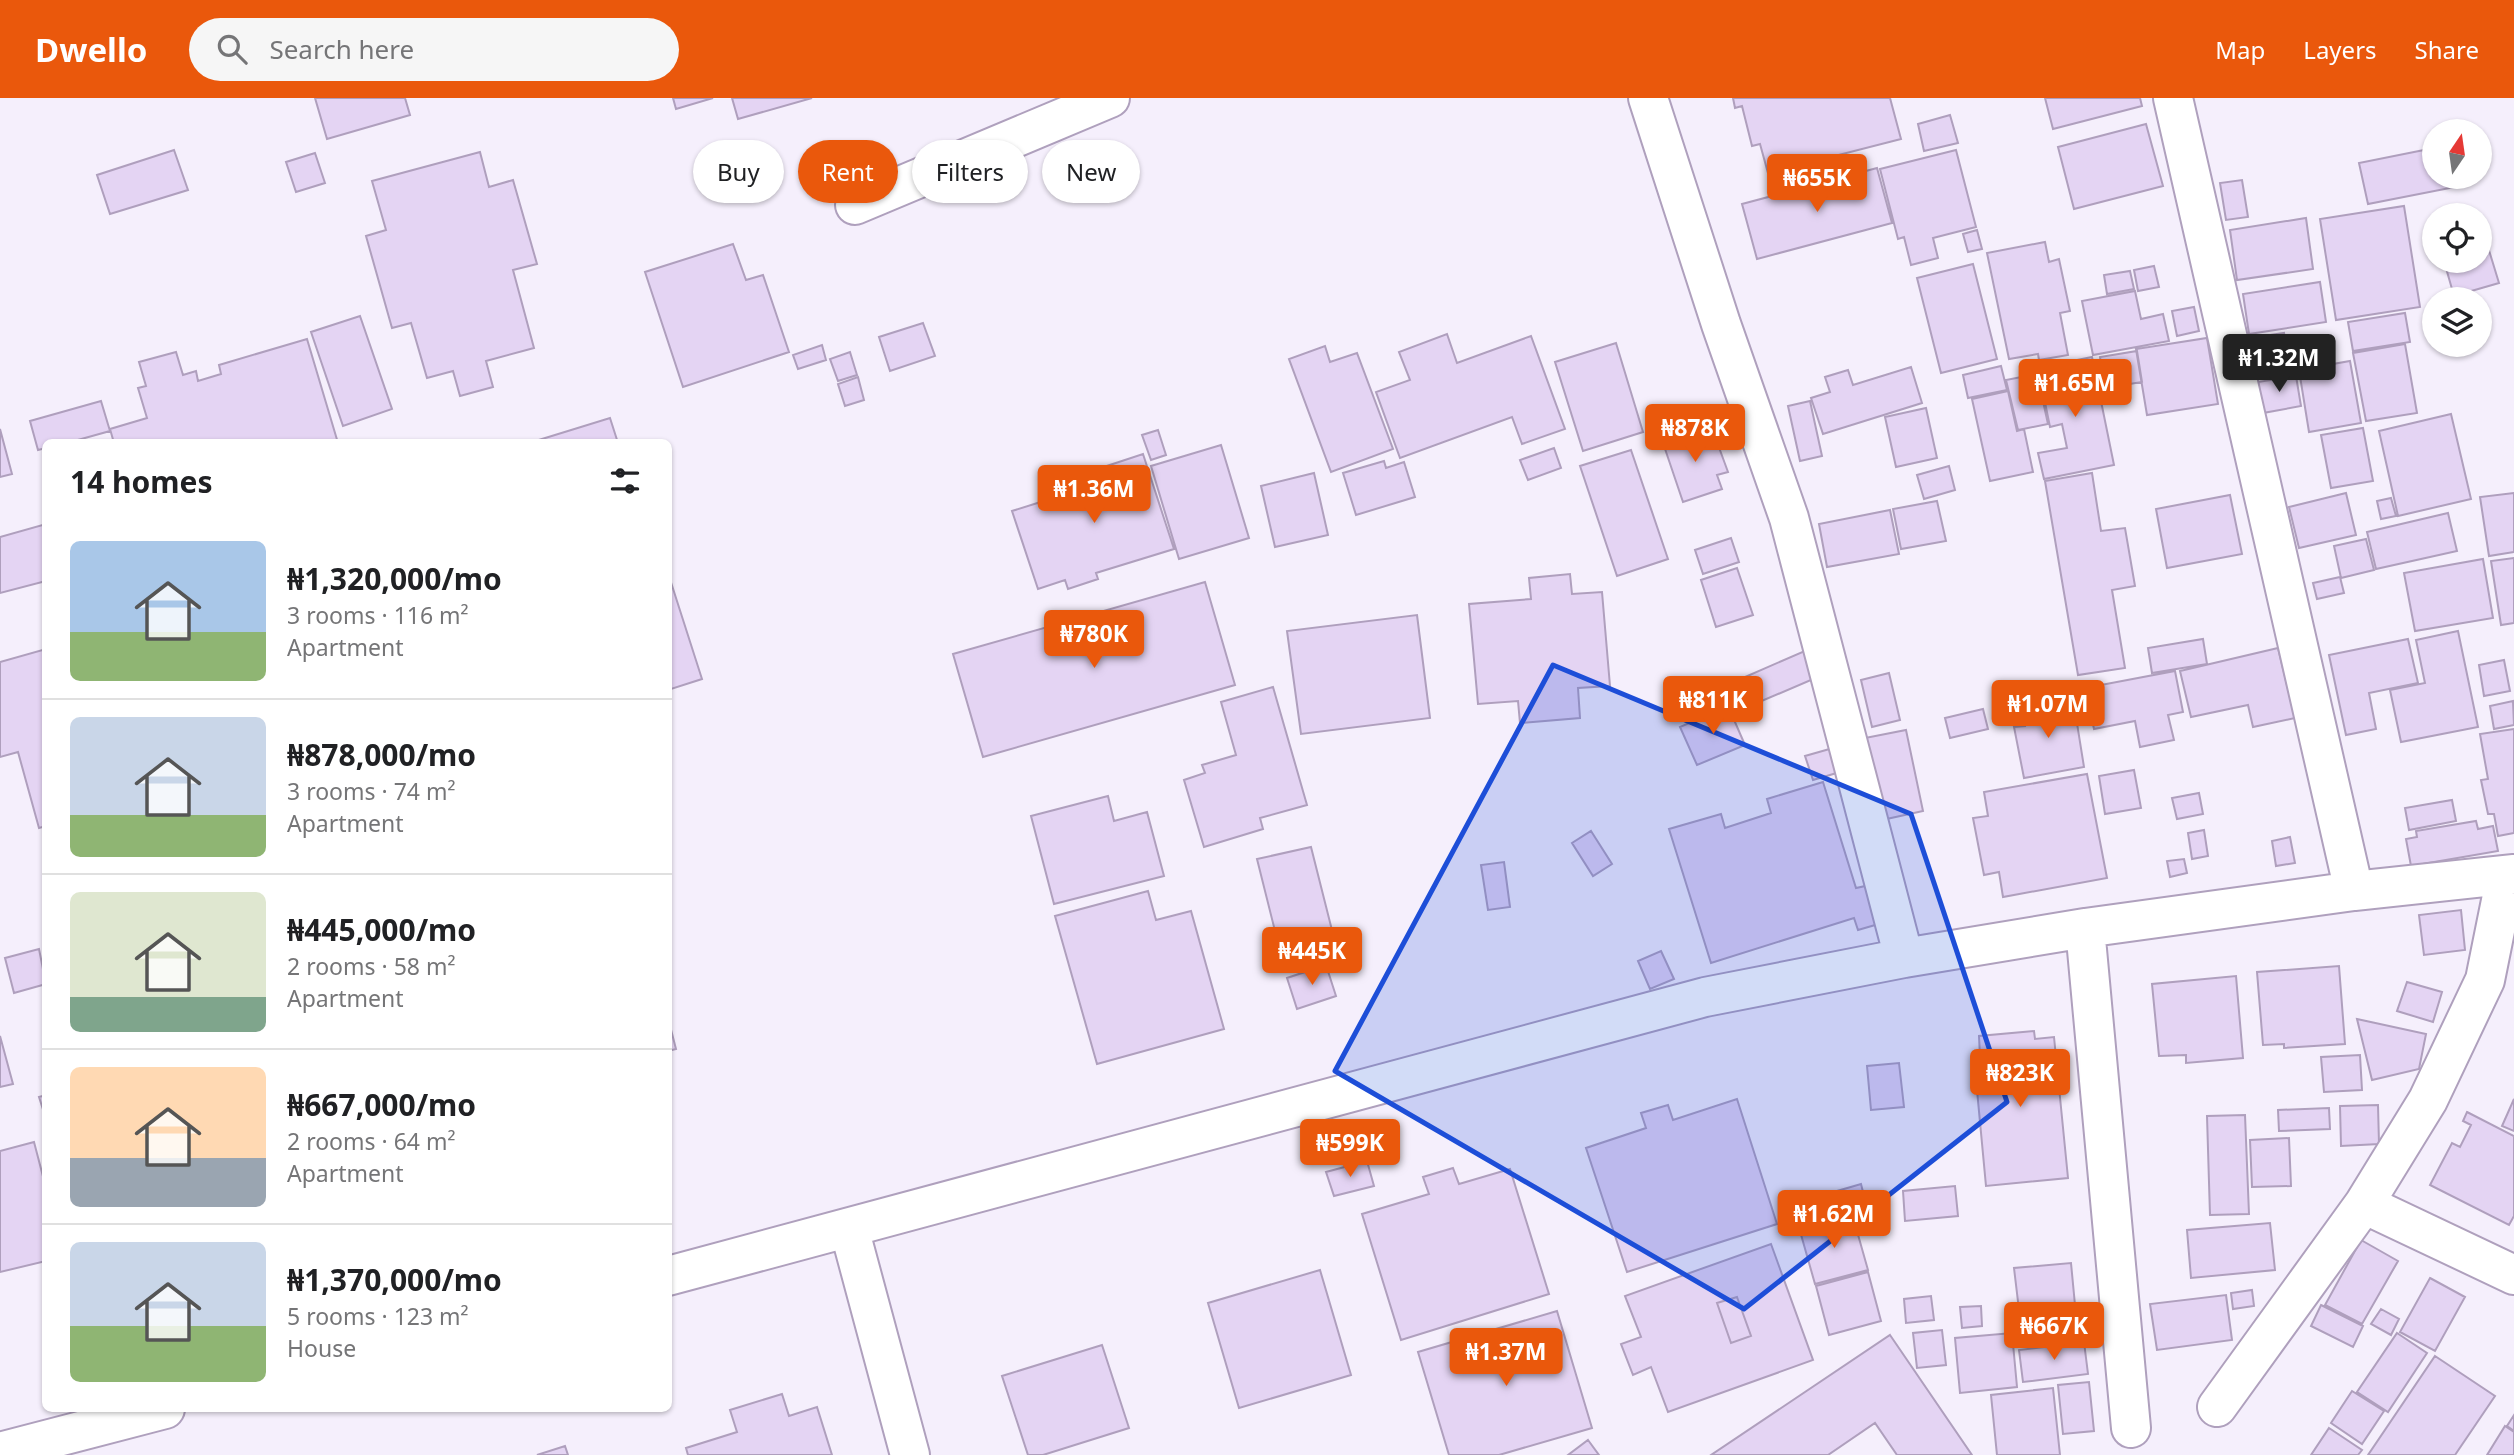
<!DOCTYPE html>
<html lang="en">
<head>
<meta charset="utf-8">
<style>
  :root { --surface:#fff; --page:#f6f6f6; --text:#202124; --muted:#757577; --line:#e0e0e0; --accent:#ea580c }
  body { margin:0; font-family:"Noto Sans",sans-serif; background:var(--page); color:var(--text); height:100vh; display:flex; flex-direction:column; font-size:26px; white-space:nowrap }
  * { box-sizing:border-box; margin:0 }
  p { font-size:23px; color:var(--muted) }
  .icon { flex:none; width:38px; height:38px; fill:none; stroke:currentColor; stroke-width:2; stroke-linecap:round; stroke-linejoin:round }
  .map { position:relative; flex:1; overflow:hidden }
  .details { position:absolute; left:42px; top:341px; width:630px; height:973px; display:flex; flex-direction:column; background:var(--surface); border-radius:10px; box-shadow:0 2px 5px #0004 }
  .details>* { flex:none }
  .banner { position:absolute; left:693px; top:42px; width:665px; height:63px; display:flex; gap:14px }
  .needle { width:46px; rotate:13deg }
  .buttons { position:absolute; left:2422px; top:21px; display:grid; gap:14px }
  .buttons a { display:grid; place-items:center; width:70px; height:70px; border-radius:50%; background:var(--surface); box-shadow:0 2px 5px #0004; font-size:35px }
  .price { position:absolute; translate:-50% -60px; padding:0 16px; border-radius:7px; background:var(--accent); color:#fff; font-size:23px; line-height:46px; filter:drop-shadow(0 2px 4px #0008) }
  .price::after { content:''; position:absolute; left:50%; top:42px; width:21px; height:16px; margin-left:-10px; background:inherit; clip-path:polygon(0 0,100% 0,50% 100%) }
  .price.selected { background:#222; color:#fff }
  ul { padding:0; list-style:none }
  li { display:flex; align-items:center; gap:21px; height:175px; padding:0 28px }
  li+li { border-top:2px solid var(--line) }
  li span { display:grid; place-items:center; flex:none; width:196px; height:140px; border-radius:10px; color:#555 }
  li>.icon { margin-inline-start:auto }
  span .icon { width:84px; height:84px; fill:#fffc; stroke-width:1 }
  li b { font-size:30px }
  h2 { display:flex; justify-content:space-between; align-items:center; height:84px; padding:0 28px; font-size:30px }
  .pill { padding:0 24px; border-radius:32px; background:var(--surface); box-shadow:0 2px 5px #0004; font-size:24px; line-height:63px }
  .pill.selected { background:var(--accent); color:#fff }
  header { display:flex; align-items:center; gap:42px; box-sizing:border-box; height:98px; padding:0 35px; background:var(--accent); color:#fff }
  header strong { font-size:33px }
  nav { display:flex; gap:38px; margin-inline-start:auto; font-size:24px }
  .search { width:490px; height:63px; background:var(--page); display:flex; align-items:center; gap:18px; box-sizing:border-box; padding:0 24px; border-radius:38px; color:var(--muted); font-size:26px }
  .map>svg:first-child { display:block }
</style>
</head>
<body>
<header>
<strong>Dwello</strong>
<div class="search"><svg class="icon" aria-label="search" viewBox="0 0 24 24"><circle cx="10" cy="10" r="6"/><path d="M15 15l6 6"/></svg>Search here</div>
<nav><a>Map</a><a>Layers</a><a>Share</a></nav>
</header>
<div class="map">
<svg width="2514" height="1357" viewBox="0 0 2514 1357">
  <rect width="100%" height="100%" fill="#f5effc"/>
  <path fill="#e4d4f3" stroke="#af9fbd" stroke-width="2" fill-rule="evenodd" d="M315,0H405L410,17L327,41Z
    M673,0H713L676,11Z
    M732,0H812L738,21Z
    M1733,0H1890L1901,41L1768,75L1760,46L1752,48L1742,8L1735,10Z
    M2045,0H2140L2142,8L2053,31Z
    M1950,17L1958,45L1924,53L1918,26Z
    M2146,26L2163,88L2074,111L2058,49Z
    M2434,50V79H2453L2455,89L2368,106L2359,65Z
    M174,52L188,92L110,116L97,77Z
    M1956,52L1976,129L1933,140L1938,160L1911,167L1904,139L1898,141L1880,71Z
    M480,54L489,89L513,82L537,166L513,172L534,250L486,263L493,289L460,298L453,273L427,280L411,225L392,230L366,138L386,132L372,83Z
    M315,55L325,85L296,94L286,64Z
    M1877,70L1892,125L1757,161L1742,106Z
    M2242,82L2248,119L2226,122L2220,85Z
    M2404,108L2420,209L2336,222L2320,121Z
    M2306,120L2313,171L2237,182L2230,132Z
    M1977,132L1982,151L1968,154L1963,136Z
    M2045,144L2049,164L2059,161L2070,213L2060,215L2068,257L2039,262L2038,256L2009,261L1987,155Z
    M733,146L746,182L763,177L789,254L683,289L645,174Z
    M2488,149L2499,185L2454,198L2444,163H2480V152Z
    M1973,166L1997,261L1941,275L1917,180Z
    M2154,168L2159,189L2138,193L2134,172Z
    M2130,173L2134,191L2107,196L2104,177Z
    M2320,184L2326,224L2249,236L2243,196Z
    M2135,193L2141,221L2163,216L2169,243L2093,257L2082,203Z
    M2194,209L2199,233L2177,238L2172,213Z
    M2405,215L2410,244L2353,253L2348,224Z
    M360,218L392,311L343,328L311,234Z
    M923,225L935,258L890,273L879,239Z
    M2284,235L2290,274L2256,279L2250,240Z
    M1447,236L1457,265L1531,238L1565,331L1522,346L1512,319L1400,360L1376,294L1410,282L1399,254Z
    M2207,240L2218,306L2147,317L2136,251Z
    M307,241L338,345H114L110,331L147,320L138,290L146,288L139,264L176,254L183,277L196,273L198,283L221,276L219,267Z
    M1616,245L1643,334L1583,353L1555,264Z
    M2405,246L2417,315L2366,323L2353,255Z
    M822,247L826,262L798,271L793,257Z
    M1325,248L1330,264L1357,255L1393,351L1331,374L1289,261Z
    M2137,253L2142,284L2105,290L2100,259Z
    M850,254L857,277L838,283L830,261Z
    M2092,259L2114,367L2044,381L2038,355L2067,350L2062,326L2050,329L2038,270Z
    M2350,263L2361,325L2309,334L2299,272Z
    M2001,268L2007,292L1968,300L1963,277Z
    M1911,269L1922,305L1823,336L1811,300L1830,294L1825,279L1848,272L1853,287Z
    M2037,276L2048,326L2018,332L2006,282Z
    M2296,278L2301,308L2263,315L2258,284Z
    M858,279L864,302L845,308L838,286Z
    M2008,293L2017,333L2024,331L2033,374L1990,383L1972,301Z
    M101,303L110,333L67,345H46V350L38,352L30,323Z
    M1810,303L1822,358L1800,363L1788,308Z
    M1926,310L1937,360L1896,369L1885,319Z
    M2451,316L2471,401L2398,418L2379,333Z
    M610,320L618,345H529Z
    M1700,330L1707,348L1717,344L1728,374L1717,377L1722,391L1683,404L1662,342Z
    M2363,330L2373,383L2331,390L2321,337Z
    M0,331L12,376L0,379Z
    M1158,332L1166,357L1151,362L1142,337Z
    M1221,347L1249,440L1179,461L1151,368Z
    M1554,350L1561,370L1528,382L1520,362Z
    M1631,352L1668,461L1617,478L1580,368Z
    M1143,356L1174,451L1096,475L1098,481L1068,491L1065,482L1038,491L1012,413L1050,401L1046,388Z
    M1384,363L1386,370L1404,364L1415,399L1356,417L1343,375Z
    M1949,368L1955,392L1924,401L1917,377Z
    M1314,375L1328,437L1275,449L1261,388Z
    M2092,375L2101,433L2125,430L2135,488L2112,492L2125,570L2078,577L2045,383Z
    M2346,395L2356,437L2299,450L2289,409Z
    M2514,395V454L2489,458L2480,399Z
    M2230,397L2242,456L2167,470L2156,411Z
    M2391,400L2396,418L2381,421L2377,403Z
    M1937,403L1946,443L1901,451L1893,411Z
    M1890,412L1899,456L1827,469L1819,426Z
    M2448,415L2457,453L2376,471L2367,434Z
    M46,426V483L0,495V439Z
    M1731,440L1739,464L1703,476L1695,452Z
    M2366,441L2374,472L2341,480L2334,448Z
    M2514,460V525L2501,527L2491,463Z
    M2483,461L2493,520L2415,533L2404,475Z
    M1737,470L1753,517L1716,529L1701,482Z
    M668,475L702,581L668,592Z
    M1570,476L1572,496L1602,494L1610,588L1578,590L1580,620L1520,625L1518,603L1478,606L1469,506L1531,501L1529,480Z
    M2340,479L2344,495L2317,501L2313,485Z
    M1205,484L1235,587L983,659L953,556Z
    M1417,517L1430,620L1301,636L1287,533Z
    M2458,533L2478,629L2401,644L2390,592L2425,585L2416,542Z
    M2203,541L2207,566L2152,575L2148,550Z
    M2408,541L2418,585L2369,595L2376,631L2346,637L2329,557Z
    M2278,550L2295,620L2253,629L2248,607L2191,619L2180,573Z
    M46,551V728L39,730L18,654L0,659V564Z
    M1807,552L1818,579L1757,605L1745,579Z
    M2504,562L2510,593L2484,598L2479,567Z
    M2175,573L2183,614L2168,617L2174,642L2140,649L2135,623L2094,631L2085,590Z
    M1889,575L1900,622L1872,629L1861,582Z
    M1273,589L1307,707L1260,720L1263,731L1204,749L1184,682L1205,675L1202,667L1236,657L1221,604Z
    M2064,602L2067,620L2076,619L2084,669L2024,680L2014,629L2025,628L2022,609Z
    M2513,603L2514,627L2494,631L2490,608Z
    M1728,608L1745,647L1697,667L1680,629Z
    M1983,611L1988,631L1950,640L1945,620Z
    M2514,631V735L2498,738L2494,716H2488L2481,682L2488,681L2480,636Z
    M1906,632L1923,713L1882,722L1865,640Z
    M1833,650L1840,674L1813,682L1805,658Z
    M2134,672L2141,710L2105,716L2099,678Z
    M2087,676L2107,780L2003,799L1999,774L1984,777L1973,720L1988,718L1984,694Z
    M1823,684L1856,790L1870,787L1882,825L1858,832L1854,820L1711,865L1669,731L1721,716L1725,730L1771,715L1767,701Z
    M2199,695L2203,716L2177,721L2172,700Z
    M1108,698L1114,723L1147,714L1164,778L1054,806L1031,718Z
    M2452,702L2456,723L2409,732L2405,710Z
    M2476,723L2478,731L2493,728L2498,753L2411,768L2406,741L2417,739L2416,733Z
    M2204,732L2208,758L2192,761L2188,735Z
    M1591,733L1612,766L1593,778L1572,745Z
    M2290,739L2295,765L2276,768L2272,743Z
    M1311,749L1337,852L1283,865L1257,761Z
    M2184,761L2187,775L2170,779L2167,763Z
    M1504,764L1510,809L1488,812L1481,767Z
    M1148,793L1156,822L1191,813L1224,931L1097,966L1055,818Z
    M2461,812L2465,852L2424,857L2419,817Z
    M39,851L46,886L14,895L5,860Z
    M1661,853L1674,881L1650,891L1638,863Z
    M1326,867L1336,898L1297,911L1287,880Z
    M2339,868L2345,946L2284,950V946L2263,947L2257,874Z
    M2236,878L2243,960L2186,965V957L2159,958L2152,886Z
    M2407,884L2442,894L2433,924L2397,913Z
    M668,920L676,951L668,953Z
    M2357,921L2426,936L2419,971L2372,982Z
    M2034,933L2035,941L2054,939L2068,1080L1986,1088L1974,960L1980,959L1979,938Z
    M0,938L13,986L0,989Z
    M2360,957L2362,992L2324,994L2321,959Z
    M1899,965L1904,1009L1871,1012L1867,968Z
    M46,997V1021L39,999Z
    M1737,1001L1777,1126L1627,1174L1586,1050L1646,1030L1641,1015L1668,1007L1673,1022Z
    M2514,1001V1033L2502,1028Z
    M2378,1007L2379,1046L2341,1048L2340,1008Z
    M2329,1010L2330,1031L2279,1033L2278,1012Z
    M2467,1014L2514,1038V1118L2509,1127L2430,1087L2452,1045L2460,1049L2471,1027L2463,1023Z
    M2245,1017L2249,1116L2210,1117L2207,1018Z
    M2289,1040L2291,1088L2252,1089L2250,1042Z
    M34,1044L46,1090V1163L0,1174V1053Z
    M1367,1063L1374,1088L1334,1098L1326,1074Z
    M1453,1070L1459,1086L1510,1071L1549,1196L1401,1242L1362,1116L1429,1096L1423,1079Z
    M1861,1086L1866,1106L1842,1112L1837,1093Z
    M1955,1088L1958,1118L1905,1123L1903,1093Z
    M1853,1119L1868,1172L1815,1186L1800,1133Z
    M2270,1125L2275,1172L2191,1180L2187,1132Z
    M2361,1142L2398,1163L2362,1226L2325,1207Z
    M1771,1146L1813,1262L1668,1314L1651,1269L1633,1277L1621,1246L1641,1239L1625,1198ZM1737,1199L1751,1238L1731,1245L1717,1205Z
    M2071,1165L2075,1207L2019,1212L2014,1170Z
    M1320,1172L1351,1277L1239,1310L1208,1205Z
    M1868,1174L1881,1223L1829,1237L1816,1188Z
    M2430,1180L2465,1199L2435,1253L2400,1234Z
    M2252,1192L2254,1208L2233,1211L2231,1195Z
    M2226,1197L2232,1242L2157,1252L2150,1206Z
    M1931,1198L1934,1222L1906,1225L1904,1201Z
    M1737,1199L1751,1238L1731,1245L1717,1205Z
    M2321,1207L2363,1228L2353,1249L2311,1228Z
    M1981,1208L1982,1228L1962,1230L1960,1209Z
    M2381,1211L2399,1221L2391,1237L2371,1226Z
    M1557,1213L1592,1330L1499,1357H1449L1418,1254Z
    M1942,1232L1946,1267L1917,1270L1913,1235Z
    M2012,1235L2017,1289L1960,1295L1955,1240Z
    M2397,1235L2427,1255L2388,1314L2357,1294Z
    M1890,1237L1972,1357H1897L1875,1325L1828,1357H1711Z
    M2084,1244L2088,1276L2023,1284L2019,1252Z
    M1102,1247L1129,1330L1043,1357H1028L1002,1278Z
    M2435,1258L2495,1298L2455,1357H2368Z
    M2089,1284L2094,1333L2063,1336L2058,1287Z
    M2053,1290L2060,1357H1997L1991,1297Z
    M2352,1293L2384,1313L2362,1346L2331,1325Z
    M782,1296L789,1318L817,1309L832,1357H688L686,1350L737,1334L730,1312Z
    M2514,1317V1333L2507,1328Z
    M2505,1328L2514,1334V1357H2487Z
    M2329,1330L2362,1352L2358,1357H2311Z
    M1588,1342L1599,1357H1568Z
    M565,1348L568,1357H537Z"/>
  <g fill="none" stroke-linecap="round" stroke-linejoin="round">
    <g stroke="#afa0bd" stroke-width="42">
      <path id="minor" d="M1648,0L1721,226L1789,420L1904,860
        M2173,0L2354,793
        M855,107L1110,0
        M2085,830L2131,1330
        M2364,1106L2514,1177
        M849,1130L910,1357
        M668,1178L1705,899L1904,860L2085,830L2354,793L2514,776
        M2217,1309L2364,1106L2428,1002L2485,882L2506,778
        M0,1354L165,1311"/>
    </g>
    <use href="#minor" stroke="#fff" stroke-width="38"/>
  </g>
  <path fill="#1d4ed8" fill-opacity="0.2" stroke="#1d4ed8" stroke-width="5" stroke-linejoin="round" d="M1553,567L1911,716L2007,1004L1744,1211L1335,973Z"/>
</svg>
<div class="buttons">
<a><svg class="needle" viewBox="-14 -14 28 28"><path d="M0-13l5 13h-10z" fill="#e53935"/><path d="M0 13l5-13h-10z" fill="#757577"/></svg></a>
<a><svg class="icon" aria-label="locate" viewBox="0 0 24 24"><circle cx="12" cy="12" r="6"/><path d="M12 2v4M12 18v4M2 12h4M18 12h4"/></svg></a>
<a><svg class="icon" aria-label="layers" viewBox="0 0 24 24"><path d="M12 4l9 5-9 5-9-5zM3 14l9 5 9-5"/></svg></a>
</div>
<b class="price" style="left:1817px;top:116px">₦655K</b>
<b class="price selected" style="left:2279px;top:296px">₦1.32M</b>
<b class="price" style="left:2075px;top:321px">₦1.65M</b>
<b class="price" style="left:1695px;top:366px">₦878K</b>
<b class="price" style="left:1094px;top:427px">₦1.36M</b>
<b class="price" style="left:1094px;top:572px">₦780K</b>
<b class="price" style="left:1713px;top:638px">₦811K</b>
<b class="price" style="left:2048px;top:642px">₦1.07M</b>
<b class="price" style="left:1312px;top:889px">₦445K</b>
<b class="price" style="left:2020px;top:1011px">₦823K</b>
<b class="price" style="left:1350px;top:1081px">₦599K</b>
<b class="price" style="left:1834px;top:1152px">₦1.62M</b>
<b class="price" style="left:2054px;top:1264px">₦667K</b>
<b class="price" style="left:1506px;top:1290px">₦1.37M</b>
<div class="banner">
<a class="pill">Buy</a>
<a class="pill selected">Rent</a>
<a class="pill">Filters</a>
<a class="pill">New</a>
</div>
<section class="details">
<h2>14 homes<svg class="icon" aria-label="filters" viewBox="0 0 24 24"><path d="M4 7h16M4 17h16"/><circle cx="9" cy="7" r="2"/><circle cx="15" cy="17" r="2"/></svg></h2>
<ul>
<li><span style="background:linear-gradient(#a9c7e8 65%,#8fb573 0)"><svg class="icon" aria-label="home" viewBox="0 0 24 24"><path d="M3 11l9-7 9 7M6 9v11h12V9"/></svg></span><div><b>₦1,320,000/mo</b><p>3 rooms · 116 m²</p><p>Apartment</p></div></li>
<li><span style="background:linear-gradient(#c9d6e8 70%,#8fb573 0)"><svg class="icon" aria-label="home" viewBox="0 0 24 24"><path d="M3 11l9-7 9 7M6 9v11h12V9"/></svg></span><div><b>₦878,000/mo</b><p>3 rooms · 74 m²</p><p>Apartment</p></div></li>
<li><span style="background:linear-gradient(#dfe7d0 75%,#7fa58c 0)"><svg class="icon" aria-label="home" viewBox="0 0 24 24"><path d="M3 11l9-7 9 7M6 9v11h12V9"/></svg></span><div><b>₦445,000/mo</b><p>2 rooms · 58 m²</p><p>Apartment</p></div></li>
<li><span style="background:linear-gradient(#ffd9b3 65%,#9aa5b1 0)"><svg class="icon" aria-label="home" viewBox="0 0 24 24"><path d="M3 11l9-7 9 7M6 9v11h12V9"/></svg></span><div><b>₦667,000/mo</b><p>2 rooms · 64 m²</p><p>Apartment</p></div></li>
<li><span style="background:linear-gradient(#c9d6e8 60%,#8fb573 0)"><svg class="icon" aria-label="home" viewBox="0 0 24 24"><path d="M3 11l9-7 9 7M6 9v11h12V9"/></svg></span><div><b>₦1,370,000/mo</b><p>5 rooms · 123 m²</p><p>House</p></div></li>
</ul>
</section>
</div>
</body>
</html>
